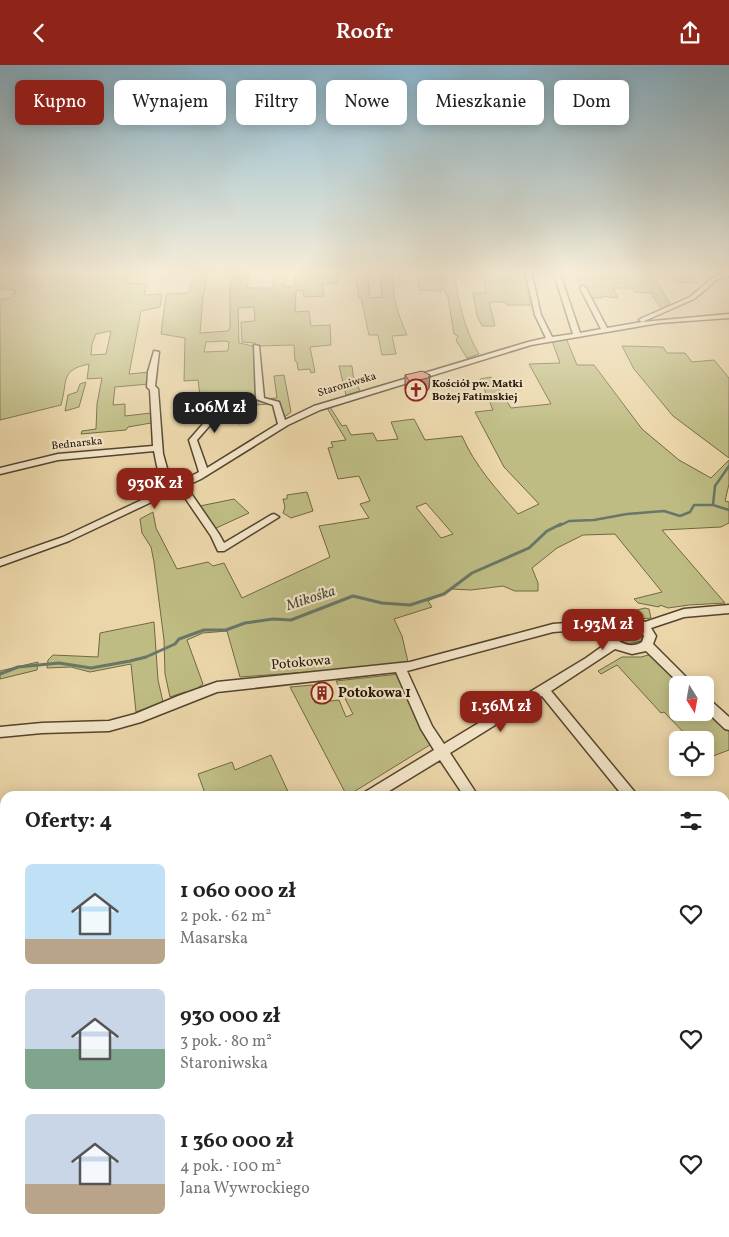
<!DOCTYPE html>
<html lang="pl">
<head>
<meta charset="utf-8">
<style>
  :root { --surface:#fff; --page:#f2f2f2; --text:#222; --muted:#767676; --accent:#8f2418 }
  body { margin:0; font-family:Vollkorn,serif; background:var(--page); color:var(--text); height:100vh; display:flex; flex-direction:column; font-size:19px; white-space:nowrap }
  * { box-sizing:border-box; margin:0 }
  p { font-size:16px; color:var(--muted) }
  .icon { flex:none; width:28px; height:28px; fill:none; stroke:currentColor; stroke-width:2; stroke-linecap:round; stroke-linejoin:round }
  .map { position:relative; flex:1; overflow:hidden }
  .drawer { position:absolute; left:0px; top:726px; width:730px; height:446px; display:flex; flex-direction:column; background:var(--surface); border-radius:15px 15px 0 0; box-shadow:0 2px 12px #0003 }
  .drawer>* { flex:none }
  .top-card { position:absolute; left:15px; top:15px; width:700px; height:45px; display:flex; gap:10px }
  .needle { width:32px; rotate:169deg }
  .controls { position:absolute; left:669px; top:611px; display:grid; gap:10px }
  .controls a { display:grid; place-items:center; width:45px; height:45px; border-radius:8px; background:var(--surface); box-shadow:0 2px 12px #0003; font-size:25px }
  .price { position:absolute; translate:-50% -42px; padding:0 11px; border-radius:10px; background:var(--accent); color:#fff; font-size:16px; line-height:32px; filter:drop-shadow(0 1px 2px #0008) }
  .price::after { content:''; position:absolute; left:50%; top:30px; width:15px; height:11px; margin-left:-8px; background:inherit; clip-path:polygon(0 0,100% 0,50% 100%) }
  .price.current { background:#222; color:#fff }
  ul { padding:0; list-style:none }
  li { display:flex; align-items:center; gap:15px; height:125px; padding:0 25px }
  li span { display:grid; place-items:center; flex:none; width:140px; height:100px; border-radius:8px; color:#555 }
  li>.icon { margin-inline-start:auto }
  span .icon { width:60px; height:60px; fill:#fffc; stroke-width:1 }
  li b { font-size:21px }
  h2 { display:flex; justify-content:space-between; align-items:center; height:60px; padding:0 25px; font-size:21px }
  .pill { padding:0 18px; border-radius:8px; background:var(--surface); box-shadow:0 2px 12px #0003; font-size:18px; line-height:45px }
  .pill.current { background:var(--accent); color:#fff }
  header { display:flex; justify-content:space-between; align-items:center; height:65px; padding:0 25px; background:var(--accent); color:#fff; font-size:22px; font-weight:600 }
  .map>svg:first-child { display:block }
</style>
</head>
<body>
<header><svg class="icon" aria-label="back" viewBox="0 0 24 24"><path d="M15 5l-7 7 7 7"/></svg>Roofr<svg class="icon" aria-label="share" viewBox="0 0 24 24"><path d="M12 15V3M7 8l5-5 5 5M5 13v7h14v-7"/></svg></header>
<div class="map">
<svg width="729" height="1172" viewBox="0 0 729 1172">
  <rect width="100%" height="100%" fill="#ebd6a9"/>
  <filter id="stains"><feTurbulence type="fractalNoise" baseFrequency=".004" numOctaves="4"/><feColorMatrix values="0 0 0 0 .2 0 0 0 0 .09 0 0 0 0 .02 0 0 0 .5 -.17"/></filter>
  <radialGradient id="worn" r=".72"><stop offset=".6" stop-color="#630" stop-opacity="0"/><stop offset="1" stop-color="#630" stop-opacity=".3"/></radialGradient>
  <path fill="#bebc83" stroke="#706844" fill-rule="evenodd" d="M33,206H131L125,218L147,219L144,230L162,229L160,242L141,246L129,309L150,307L149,319L115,322L113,340L125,339V351L151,348V358L128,362L126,365L81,369L82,366L96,364L97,339L102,313L87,314L89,299C60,305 68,315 61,340L0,355V234L11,233L16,225L0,224V209L28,210ZM111,266L106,289L91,290L92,279L96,269Z
    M195,206H209L203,231L200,268L228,266L230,263V220L236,206H250L247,223H273L275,206H286V216L282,220L288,222L296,220L295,209L304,208V206H339L340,210L336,211L338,218L322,219L324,231L304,232L303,225L296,226L295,247L309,246L311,261L330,260L331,280L310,282L315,307L311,308L310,304L298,305L297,297L295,296L294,280L258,281L255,278L242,277L241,257L255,256L254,242L238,243L239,278L253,281L258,335L269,339L243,341L247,357L239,359L235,348L208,352L205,331H200L198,315L184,316L185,273L161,269L166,229L189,228ZM224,276L229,277L228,286L204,287L206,277Z
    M355,206H367L370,233L382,232L380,206H393C391,228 398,250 407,270L392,271L396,289L382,290L378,270H369L361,233H359Z
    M413,206H454C458,234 464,265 479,289L467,293L456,275L458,271L454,269L448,232L443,223L441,211L439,212L441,226L419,225L418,211Z
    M469,206H510L511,210H525L532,240H507L506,237H489L495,261H482L477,250L473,228H486L483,209L470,208Z
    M574,206H650L670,239L662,244L651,228L635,227L632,223H613L618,233L601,231L602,233H590L584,223L581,222Z
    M655,206H689L698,218L677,217L673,212H658Z
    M566,273L577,300H594L642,364L679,395L711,413L729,395V419L725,436L729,437V458L721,462L662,465L725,538L689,540L668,543L660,540L659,542L638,538L634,534L662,527L615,469L583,470L557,483L532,503L538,518V526H515L503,521L471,525L452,524L428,536L432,542L394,554L402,571L408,597L361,603L240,612L227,566L203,568L187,575L203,619L191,628L185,627L170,632L165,609L164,575L154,497L151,482L142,468L140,454L153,447L156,463L177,504L208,497L213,501L224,498L242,533L330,492L319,461L369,453L360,439L370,436L359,411L338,414L328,383L333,382L331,377L346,375L327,343L330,342L342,361L346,360L351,370L373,368L377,376L398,374L391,357L414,354L425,375L462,371C475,401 497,425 518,449L539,439L504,402L475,347L493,345L480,314L491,312L511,343L551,339L529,299L560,298L552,276ZM426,438L453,469L441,473L416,442Z
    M622,281L663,282L667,288H685L692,297L714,295L729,313V393L673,351L634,304Z
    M339,301H352L353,310L360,326L346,330Z
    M284,310L291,347L282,354L277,337L261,334L277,333L274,311Z
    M86,317L79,342L65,346L68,330L77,327L80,319Z
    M307,427L313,446L291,453L283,448L285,442L283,434H287V430Z
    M234,434L249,448L214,464L200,441Z
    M645,543L649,544L651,553L599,557L592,556Z
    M154,557L158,615L163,637L136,647L131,599L90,607L71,602L47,603L48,595L53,590L98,592L100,568Z
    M621,558C631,558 639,561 643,570L641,576L629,579L617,574L613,565L615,562Z
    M652,589L682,620H678V648H705V643L729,665V685L708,693L705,690V675H691L664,647L661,648L617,600L601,609L598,606L622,592H641Z
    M38,597L37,605L0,614V606Z
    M399,609L433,678L347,731L290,622L313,620L315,638L339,635L346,652L353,649L336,616Z
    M271,690L290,731H206L198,709L232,697L235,705Z
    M729,990V1105L725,1099V993Z
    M360,1168H418L420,1172H361Z
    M508,1168H638L641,1172H510Z"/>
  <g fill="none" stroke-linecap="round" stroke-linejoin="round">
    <path stroke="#687767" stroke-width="2.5" d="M713,440L715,421L729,401
      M559,461L569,456L594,455L627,449L664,446L680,451L690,447L694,440H713L729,445"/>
    <path stroke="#687767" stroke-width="3" d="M0,609L18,602L59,598L91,603L130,596L146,592L175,579L179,574L204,565H226L245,558L273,554L291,555L353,531L382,538L410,540L444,529L472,508L529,483L547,466L561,459"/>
    <g stroke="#54442e" stroke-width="3">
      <path id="minor" d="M525,206H531L541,250L552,272L573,269L553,206H559L580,268L601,264L580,223L583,221L586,223L607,263L642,257L639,255L640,254L690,232L714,212L729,207V211L718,214L694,234L642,257L729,249V253L659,258L531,280L320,345L288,360L201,414L186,421L219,469L224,478L271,450L274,449L279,452L224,486H218L211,471L179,424L69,476L0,501V494L63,472L165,424L157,401L154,386L58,395L0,409V403L58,389L153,381L150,325L147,322L148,307L154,286L159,287L155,321L158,324L163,389L172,421L199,407L189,375L203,359L199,330L206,332L211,359L197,375L207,403L278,359L273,340L256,334L254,280L259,281L264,333L279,337L285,355L314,341L528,277L546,273L535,250Z
        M729,540V548L684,552L651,563L656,571L653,579L694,620H681L646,586L632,589L615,584L551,626L638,731H623L542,631L450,688L478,731H464L440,695L381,731H363L365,727L434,685L421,664L396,607L217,627L141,657L109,666L42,668L0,672V662L42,658L109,656L135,649L178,631L217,617L410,597L553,559L580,557L602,560L605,554C620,549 631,548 645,557L684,544ZM619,558C630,557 639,561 644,571L642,577C632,583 623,580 615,573L611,564L613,560ZM580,565L602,568L607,578L586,593L444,679L432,661L407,606L553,567Z
        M705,632L709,634L729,652V665L725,664L705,645Z
        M725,818L729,819V835L725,834Z
        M5,878V894L0,895V879Z
        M725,1100L729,1101V1124L725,1123Z
        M159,1168H179L180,1172H160Z"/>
    </g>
    <use href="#minor" fill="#f2e4c7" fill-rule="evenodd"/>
  </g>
  <path fill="#c3806b" stroke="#211405" d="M405,310H430L429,323L427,326L409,330L405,323Z"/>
  <path fill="#9f6857" stroke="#211405" d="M430,310L429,323L427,326L409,330L410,317Z"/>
  <path fill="#e3957c" stroke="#211405" d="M422,306L430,310L428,313L410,317L405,310Z"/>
  <linearGradient id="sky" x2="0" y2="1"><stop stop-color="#88b6ce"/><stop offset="0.56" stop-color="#f6edd8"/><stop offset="1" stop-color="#f6edd8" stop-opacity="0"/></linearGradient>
  <rect width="729" height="370" fill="url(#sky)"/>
  <defs>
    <g id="church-ring" transform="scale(1.125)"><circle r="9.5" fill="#f2e4c7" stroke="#8f2418" stroke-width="1.5"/><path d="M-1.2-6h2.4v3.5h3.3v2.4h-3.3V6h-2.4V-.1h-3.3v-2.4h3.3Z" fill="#8f2418"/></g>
    <g id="building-ring" transform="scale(1.125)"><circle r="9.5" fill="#f2e4c7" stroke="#8f2418" stroke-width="1.5"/><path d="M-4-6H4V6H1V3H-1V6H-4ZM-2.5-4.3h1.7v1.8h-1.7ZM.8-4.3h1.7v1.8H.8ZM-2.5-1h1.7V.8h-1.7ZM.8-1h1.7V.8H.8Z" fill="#8f2418"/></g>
  </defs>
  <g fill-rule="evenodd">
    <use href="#church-ring" x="416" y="325"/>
    <use href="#building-ring" x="322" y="628"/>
  </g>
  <g text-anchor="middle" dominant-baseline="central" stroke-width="4.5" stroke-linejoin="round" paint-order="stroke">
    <g font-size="11" font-weight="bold" fill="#211405" stroke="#f2e4c7" text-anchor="start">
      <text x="432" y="319">Kościół pw. Matki<tspan x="432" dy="13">Bożej Fatimskiej</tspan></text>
    </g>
    <g font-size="11" fill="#211405" stroke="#f2e4c7">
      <text transform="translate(347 320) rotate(-17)">Staroniwska</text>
      <text transform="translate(77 379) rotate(-6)">Bednarska</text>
    </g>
    <g font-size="14" fill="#211405" stroke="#f2e4c7">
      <text transform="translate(301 598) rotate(-5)">Potokowa</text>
    </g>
    <g font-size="14" font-weight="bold" fill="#211405" stroke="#f2e4c7" text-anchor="start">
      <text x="338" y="628">Potokowa 1</text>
    </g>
    <g font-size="15" font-style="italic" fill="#4b4e3e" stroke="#f2e4c7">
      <text transform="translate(311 534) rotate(-18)">Mikośka</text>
    </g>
  </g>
  <rect width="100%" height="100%" filter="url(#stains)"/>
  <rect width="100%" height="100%" fill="url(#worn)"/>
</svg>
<div class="controls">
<a><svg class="needle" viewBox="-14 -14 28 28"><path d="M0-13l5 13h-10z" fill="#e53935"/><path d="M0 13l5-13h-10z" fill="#767676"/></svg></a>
<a><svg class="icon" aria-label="locate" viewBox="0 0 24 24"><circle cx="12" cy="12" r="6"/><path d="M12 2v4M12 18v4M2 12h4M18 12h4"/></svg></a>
</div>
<b class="price current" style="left:215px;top:369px">1.06M zł</b>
<b class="price" style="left:155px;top:445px">930K zł</b>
<b class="price" style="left:603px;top:586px">1.93M zł</b>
<b class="price" style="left:501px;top:668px">1.36M zł</b>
<div class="top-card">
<a class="pill current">Kupno</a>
<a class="pill">Wynajem</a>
<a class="pill">Filtry</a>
<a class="pill">Nowe</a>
<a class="pill">Mieszkanie</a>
<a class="pill">Dom</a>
</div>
<section class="drawer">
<h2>Oferty: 4<svg class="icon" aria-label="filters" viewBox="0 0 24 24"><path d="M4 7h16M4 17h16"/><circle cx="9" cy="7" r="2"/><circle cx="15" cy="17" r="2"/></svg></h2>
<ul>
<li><span style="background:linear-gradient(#bfe0f5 75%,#b9a48a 0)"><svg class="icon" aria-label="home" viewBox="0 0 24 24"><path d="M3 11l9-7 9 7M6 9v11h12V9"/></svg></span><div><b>1 060 000 zł</b><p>2 pok. · 62 m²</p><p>Masarska</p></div><svg class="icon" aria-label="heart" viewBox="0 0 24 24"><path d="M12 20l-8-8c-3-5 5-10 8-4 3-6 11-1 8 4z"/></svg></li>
<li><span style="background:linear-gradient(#c9d6e8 60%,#7fa58c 0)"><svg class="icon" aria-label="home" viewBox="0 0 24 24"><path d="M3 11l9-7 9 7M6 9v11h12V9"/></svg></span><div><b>930 000 zł</b><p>3 pok. · 80 m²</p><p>Staroniwska</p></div><svg class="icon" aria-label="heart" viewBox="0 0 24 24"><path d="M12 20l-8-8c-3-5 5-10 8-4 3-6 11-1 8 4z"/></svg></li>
<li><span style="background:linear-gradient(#c9d6e8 70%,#b9a48a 0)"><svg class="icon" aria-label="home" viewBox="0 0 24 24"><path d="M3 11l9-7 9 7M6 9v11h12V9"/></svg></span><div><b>1 360 000 zł</b><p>4 pok. · 100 m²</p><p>Jana Wywrockiego</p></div><svg class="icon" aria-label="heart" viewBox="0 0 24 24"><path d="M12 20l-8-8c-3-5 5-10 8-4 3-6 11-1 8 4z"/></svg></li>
</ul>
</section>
</div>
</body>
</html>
